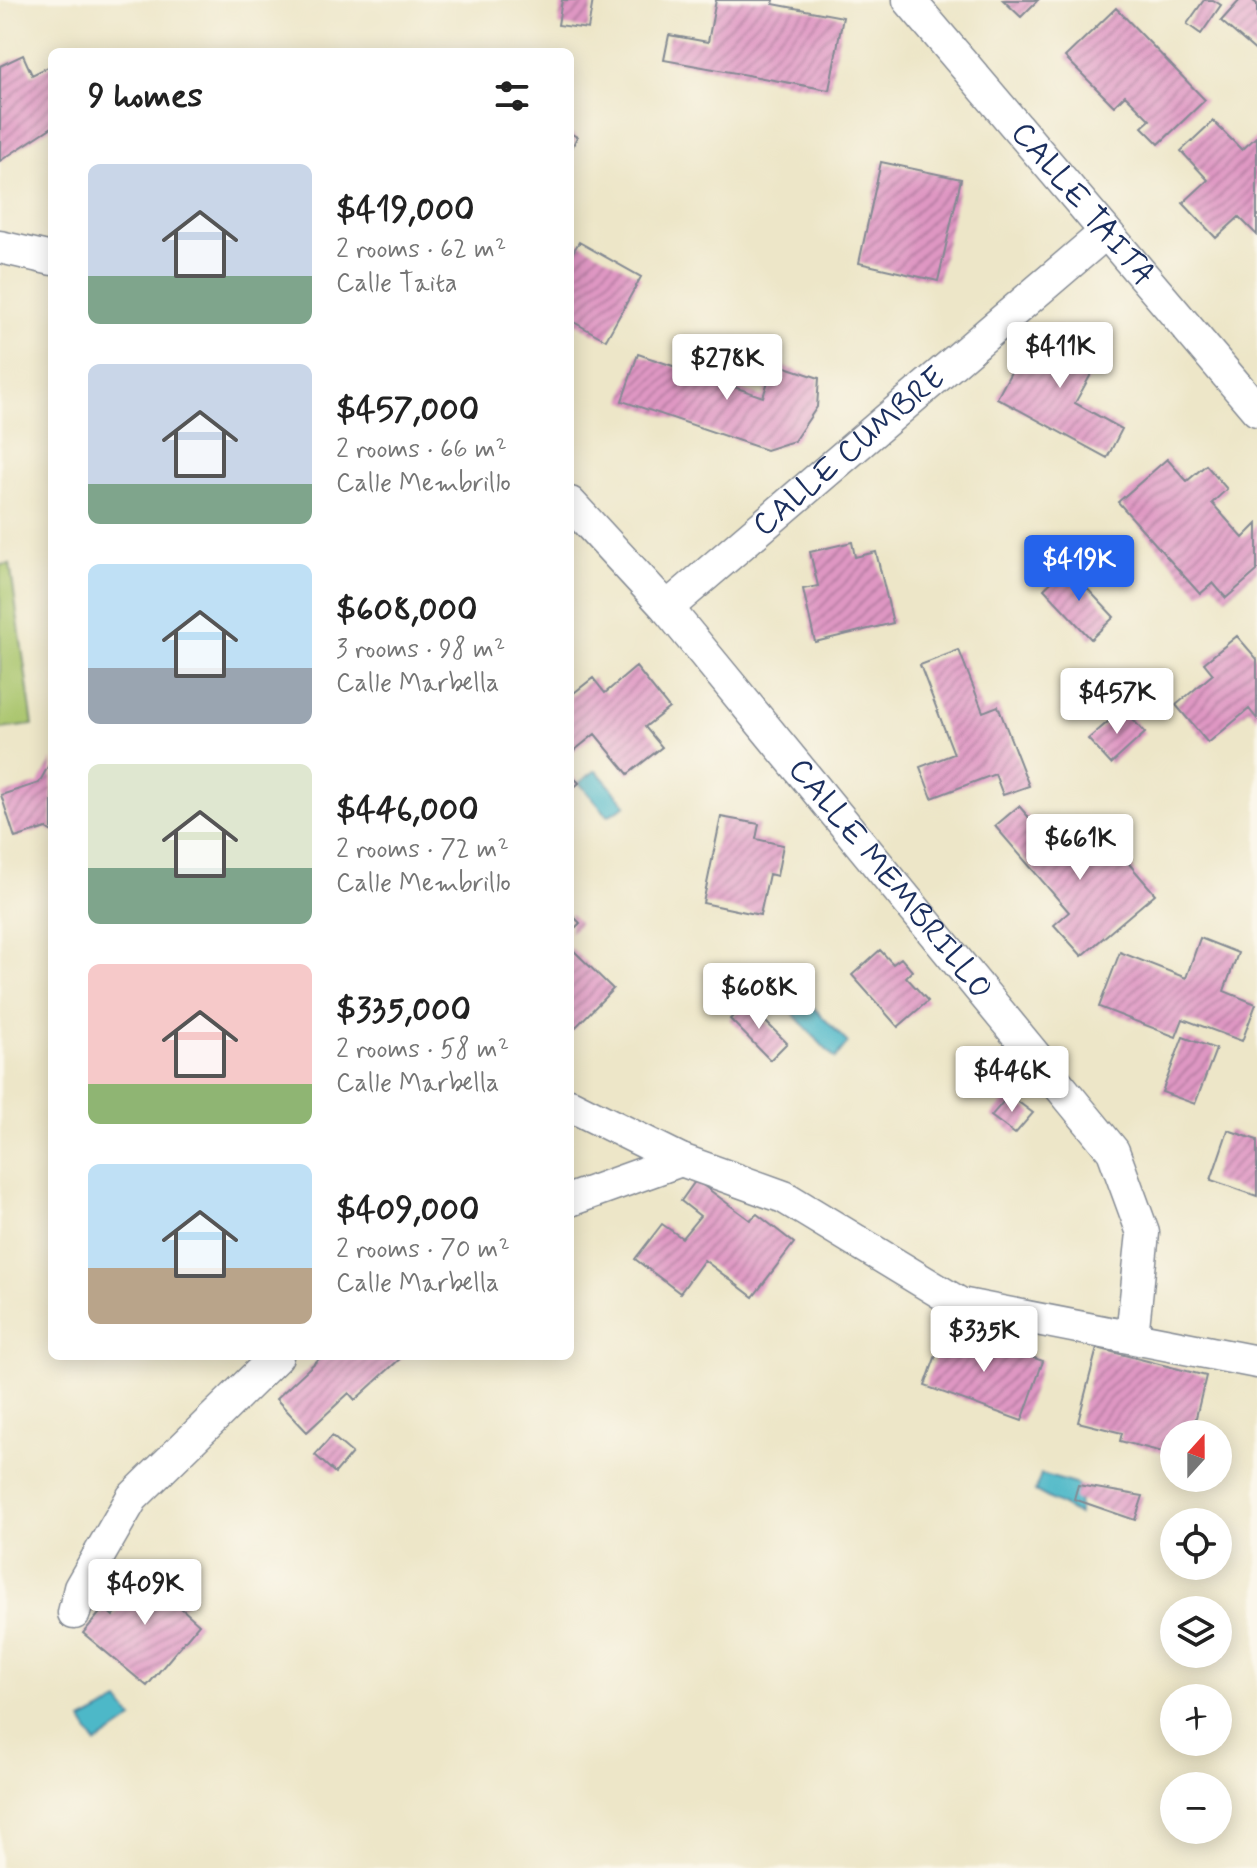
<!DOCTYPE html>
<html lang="en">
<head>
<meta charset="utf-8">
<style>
  :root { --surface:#fff; --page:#f6f6f6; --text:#222; --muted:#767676; --accent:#2563eb }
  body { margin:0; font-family:Mynerve,sans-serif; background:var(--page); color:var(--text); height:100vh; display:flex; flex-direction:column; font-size:30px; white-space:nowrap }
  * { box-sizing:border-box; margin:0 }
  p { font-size:26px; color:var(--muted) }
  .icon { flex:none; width:44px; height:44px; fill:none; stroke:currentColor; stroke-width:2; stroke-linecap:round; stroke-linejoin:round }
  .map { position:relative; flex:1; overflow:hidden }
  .panel { position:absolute; left:48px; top:48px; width:526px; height:1312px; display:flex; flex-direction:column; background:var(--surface); border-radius:12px; box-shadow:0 4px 20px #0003 }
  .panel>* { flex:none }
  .needle { width:52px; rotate:21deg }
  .fabs { position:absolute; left:1160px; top:1420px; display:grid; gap:16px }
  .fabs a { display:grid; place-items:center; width:72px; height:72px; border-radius:50%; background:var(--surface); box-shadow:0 4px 20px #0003; font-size:40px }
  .price { position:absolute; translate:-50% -68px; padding:0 18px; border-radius:8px; background:#fff; color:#222; font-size:26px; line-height:52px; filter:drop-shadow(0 2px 4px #0008) }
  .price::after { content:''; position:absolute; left:50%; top:48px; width:24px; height:18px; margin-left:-12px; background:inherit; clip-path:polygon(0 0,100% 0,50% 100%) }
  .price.selected { background:var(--accent); color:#fff }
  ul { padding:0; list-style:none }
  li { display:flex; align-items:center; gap:24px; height:200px; padding:0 40px }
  li span { display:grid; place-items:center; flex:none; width:224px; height:160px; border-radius:12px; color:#555 }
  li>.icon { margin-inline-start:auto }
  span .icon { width:96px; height:96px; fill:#fffc; stroke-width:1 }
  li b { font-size:34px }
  h2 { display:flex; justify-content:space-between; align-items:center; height:96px; padding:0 40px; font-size:34px }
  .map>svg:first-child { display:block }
</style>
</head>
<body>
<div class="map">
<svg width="1257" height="1868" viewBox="0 0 1257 1868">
  <defs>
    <pattern id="building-hatch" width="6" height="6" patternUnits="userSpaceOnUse" patternTransform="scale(2)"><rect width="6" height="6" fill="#df97c3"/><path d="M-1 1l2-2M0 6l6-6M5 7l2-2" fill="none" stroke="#b47ca2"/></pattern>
  </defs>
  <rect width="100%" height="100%" fill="#fbf7ec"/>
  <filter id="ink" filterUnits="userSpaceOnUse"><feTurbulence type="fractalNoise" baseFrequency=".0125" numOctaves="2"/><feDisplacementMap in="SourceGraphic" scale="16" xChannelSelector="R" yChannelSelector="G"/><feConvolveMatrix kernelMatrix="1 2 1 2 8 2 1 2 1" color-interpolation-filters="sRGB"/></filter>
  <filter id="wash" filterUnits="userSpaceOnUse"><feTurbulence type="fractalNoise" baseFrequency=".006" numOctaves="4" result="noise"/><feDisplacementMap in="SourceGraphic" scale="32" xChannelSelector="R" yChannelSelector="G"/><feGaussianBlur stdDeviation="1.8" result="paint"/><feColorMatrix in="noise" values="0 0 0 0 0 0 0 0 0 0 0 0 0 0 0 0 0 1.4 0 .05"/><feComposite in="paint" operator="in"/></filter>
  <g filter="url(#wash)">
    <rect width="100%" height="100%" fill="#ede6c8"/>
    <path fill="#a8c46a" stroke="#627a64" stroke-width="2" d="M10,564L33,725L0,729V565Z"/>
    <path fill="#4db8c8" stroke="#347493" stroke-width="2" d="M596,770L626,805L608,816L579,783Z
      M807,1001L848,1043L835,1059L794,1015Z
      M1041,1474L1078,1485L1079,1515L1035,1491Z
      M119,1701L133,1719L96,1744L82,1721Z"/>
    <g id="blocks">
      <path fill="url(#building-hatch)" d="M562,0H593L588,29L558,25Z
        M716,0H774L773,4L843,17L829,90L664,60L669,35L708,42Z
        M1003,0H1038L1021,17Z
        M1204,0H1213L1221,5L1201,34L1187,24Z
        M1240,0H1252L1257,4V52L1221,21Z
        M1116,8L1205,100L1159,144L1142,127L1150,120L1125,95L1114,106L1065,57Z
        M23,55L32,75L52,65V127L0,161V66Z
        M1213,121L1242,150L1257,136V235L1239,217L1216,238L1183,203L1208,180L1181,151Z
        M570,133L577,137L570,152Z
        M881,162L961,179L938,281L859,263Z
        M579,242L641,277L606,340L570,320V257Z
        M1056,325L1104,351L1075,403L1122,429L1107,458L997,398L1025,346L1040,355Z
        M638,354L763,397L774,363L819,378L817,407L794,441L766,450L622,401Z
        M1167,459L1187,481L1206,465L1227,489L1212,503L1243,538L1257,524V571L1226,598L1213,583L1200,594L1118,502Z
        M852,542L855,557L876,552L893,623L815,642L803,589L818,586L810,552Z
        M1067,567L1114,617L1091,639L1044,589Z
        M1237,636L1257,659V719L1249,709L1208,743L1176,705L1213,674L1204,663Z
        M959,650L983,712L998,706L1029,786L1003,795L995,774L932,798L920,767L954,754L920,665Z
        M636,667L669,708L645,727L662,747L628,774L595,734L570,754V696L593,678L605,693Z
        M1123,709L1145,733L1111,764L1088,739Z
        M52,759V832L46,828L15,838L1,795L39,783Z
        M570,773L579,783L570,791Z
        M1019,806L1070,865L1105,836L1155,894L1082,956L1054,925L1069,912L995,826Z
        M721,817L759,824L756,839L783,845L777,876L769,874L760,915L703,903Z
        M570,913L580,923L570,933Z
        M1200,938L1238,953L1224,991L1256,1004L1242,1041L1183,1019L1176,1037L1099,1007L1120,952L1186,978Z
        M570,947L613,989L570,1033Z
        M880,950L893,964L901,958L912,971L906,977L928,1001L898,1027L852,975Z
        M747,1003L787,1043L770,1060L730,1019Z
        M1183,1037L1216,1049L1195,1104L1162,1092Z
        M1009,1095L1033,1113L1015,1134L991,1116Z
        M1228,1130L1257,1140V1196L1211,1180Z
        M696,1180L750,1220L757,1214L794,1243L753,1297L704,1260L680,1293L635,1259L662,1224L682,1238L700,1216L681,1201Z
        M946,1327L1043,1361L1022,1421L925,1386Z
        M1097,1348L1206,1376L1192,1434H1174V1455L1120,1441L1122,1433L1078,1422Z
        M322,1356H403L355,1400L349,1393L307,1432L276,1399Z
        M332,1436L352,1453L335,1473L315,1455Z
        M1078,1485L1143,1496L1135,1520L1074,1499Z
        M155,1566L191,1596L181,1608L199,1624L147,1686L83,1633L104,1608L113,1616Z"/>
    </g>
  </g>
  <g filter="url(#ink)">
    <use href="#blocks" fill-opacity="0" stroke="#848a93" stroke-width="2"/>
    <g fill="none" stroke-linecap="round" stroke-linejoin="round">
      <g stroke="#848a93" stroke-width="35">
        <g id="street">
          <path id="s1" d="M909,0L1257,410"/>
          <path d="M0,247L52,259"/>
          <path id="s2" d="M570,503L667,608L1113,1151L1143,1233L1132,1336"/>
          <path id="s3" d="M667,608L1105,233"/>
          <path d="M570,1105L681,1160L784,1197L960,1304L1257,1362"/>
          <path d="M570,1200L681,1160"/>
          <path d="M74,1613L80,1588L132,1498L277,1356"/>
        </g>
      </g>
      <use href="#street" stroke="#fff" stroke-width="32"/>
    </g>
  </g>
  <g text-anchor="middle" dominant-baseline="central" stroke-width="6" stroke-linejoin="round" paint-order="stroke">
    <g font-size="32" fill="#1b2f5e" stroke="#fbf7ec">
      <text stroke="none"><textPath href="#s1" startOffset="268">CALLE TAITA</textPath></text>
      <text stroke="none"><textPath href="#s3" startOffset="240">CALLE CUMBRE</textPath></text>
      <text stroke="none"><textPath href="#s2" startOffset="494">CALLE MEMBRILLO</textPath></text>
    </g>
  </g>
</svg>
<div class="fabs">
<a><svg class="needle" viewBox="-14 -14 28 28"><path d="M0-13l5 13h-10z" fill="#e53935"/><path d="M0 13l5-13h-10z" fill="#767676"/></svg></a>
<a><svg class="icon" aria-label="locate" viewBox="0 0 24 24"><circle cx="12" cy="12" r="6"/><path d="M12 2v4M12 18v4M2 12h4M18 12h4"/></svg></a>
<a><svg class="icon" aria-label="layers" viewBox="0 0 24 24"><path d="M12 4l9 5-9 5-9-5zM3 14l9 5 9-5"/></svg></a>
<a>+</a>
<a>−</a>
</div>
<b class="price" style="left:1060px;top:390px">$411K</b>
<b class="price" style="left:727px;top:402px">$278K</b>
<b class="price selected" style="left:1079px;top:603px">$419K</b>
<b class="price" style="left:1117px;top:736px">$457K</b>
<b class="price" style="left:1080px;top:882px">$661K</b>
<b class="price" style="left:759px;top:1031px">$608K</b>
<b class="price" style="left:1012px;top:1114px">$446K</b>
<b class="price" style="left:984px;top:1374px">$335K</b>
<b class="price" style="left:145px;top:1627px">$409K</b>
<section class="panel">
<h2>9 homes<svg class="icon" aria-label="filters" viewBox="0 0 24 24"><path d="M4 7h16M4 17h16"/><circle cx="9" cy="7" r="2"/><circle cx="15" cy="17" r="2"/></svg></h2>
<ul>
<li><span style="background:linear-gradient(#c9d6e8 70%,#7fa58c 0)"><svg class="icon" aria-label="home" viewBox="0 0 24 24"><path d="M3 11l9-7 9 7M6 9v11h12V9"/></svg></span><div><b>$419,000</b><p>2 rooms · 62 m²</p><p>Calle Taita</p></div></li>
<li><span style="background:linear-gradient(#c9d6e8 75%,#7fa58c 0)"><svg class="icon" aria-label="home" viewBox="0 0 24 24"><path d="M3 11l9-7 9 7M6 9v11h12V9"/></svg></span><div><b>$457,000</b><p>2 rooms · 66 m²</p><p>Calle Membrillo</p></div></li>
<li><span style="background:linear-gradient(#bfe0f5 65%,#9aa5b1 0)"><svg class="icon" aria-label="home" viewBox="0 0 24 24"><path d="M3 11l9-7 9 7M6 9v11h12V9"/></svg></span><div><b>$608,000</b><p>3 rooms · 98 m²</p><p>Calle Marbella</p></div></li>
<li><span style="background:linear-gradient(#dfe7d0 65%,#7fa58c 0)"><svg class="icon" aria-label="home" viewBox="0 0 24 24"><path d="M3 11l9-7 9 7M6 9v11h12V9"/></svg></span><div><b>$446,000</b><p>2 rooms · 72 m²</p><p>Calle Membrillo</p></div></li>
<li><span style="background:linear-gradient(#f6c9c9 75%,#8fb573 0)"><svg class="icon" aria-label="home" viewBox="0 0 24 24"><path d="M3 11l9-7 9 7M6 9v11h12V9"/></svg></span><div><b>$335,000</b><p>2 rooms · 58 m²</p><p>Calle Marbella</p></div></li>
<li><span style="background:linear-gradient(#bfe0f5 65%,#b9a48a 0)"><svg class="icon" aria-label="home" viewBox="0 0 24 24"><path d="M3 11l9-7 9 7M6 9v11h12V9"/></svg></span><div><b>$409,000</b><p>2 rooms · 70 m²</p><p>Calle Marbella</p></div></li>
</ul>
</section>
</div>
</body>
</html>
